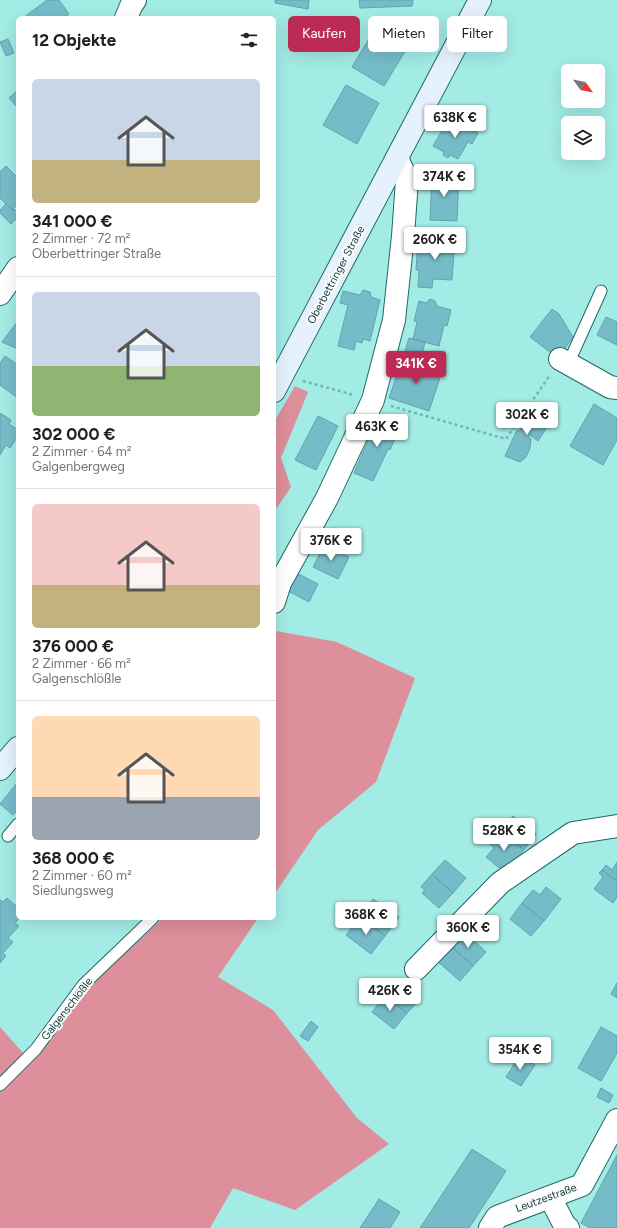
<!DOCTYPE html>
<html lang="de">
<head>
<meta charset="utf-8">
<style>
  :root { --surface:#fff; --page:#f2f2f2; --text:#202124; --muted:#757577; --line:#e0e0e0; --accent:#bb2b55 }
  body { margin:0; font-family:Figtree,sans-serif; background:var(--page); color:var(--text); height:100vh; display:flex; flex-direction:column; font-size:15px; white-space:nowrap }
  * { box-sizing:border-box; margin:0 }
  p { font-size:13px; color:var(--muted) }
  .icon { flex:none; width:22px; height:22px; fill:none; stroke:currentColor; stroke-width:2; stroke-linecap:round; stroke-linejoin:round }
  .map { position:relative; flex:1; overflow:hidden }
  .details { position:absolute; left:16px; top:16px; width:260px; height:904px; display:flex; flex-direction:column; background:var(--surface); border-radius:6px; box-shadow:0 4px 16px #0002 }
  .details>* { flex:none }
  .guide { position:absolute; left:288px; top:16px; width:269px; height:36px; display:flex; gap:8px }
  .needle { width:26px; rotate:123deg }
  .tools { position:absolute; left:561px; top:64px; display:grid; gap:8px }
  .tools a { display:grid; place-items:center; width:44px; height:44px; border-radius:6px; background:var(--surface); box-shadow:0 4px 16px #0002; font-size:20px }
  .price { position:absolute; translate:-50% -34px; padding:0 9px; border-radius:4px; background:#fff; color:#222; font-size:13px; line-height:26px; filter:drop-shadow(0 1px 2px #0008) }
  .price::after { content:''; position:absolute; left:50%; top:24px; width:12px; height:9px; margin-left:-6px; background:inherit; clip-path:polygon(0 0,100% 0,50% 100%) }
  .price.active { background:var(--accent); color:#fff }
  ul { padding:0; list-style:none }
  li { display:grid; align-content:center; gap:8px; height:212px; padding:0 16px }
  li+li { border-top:1px solid var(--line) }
  li span { display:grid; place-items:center; height:124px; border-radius:6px; color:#555 }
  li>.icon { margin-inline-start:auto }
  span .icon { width:72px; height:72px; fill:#fffc; stroke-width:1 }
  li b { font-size:17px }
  h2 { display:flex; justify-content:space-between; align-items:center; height:48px; padding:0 16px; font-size:17px }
  .chip { padding:0 14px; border-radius:6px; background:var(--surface); box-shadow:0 4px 16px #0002; font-size:14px; line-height:36px }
  .chip.active { background:var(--accent); color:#fff }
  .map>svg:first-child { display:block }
</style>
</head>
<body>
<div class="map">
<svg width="617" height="1228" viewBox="0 0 617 1228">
  <rect width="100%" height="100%" fill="#a3ebe5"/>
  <path fill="#dd8f9b" d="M295,386L308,392L281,458L291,487L274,512V422Z
    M276,631L337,642L415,678L376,782L318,830L274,895V638Z
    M162,918H258L218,977L273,1010L357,1118L389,1144L295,1210L233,1188L210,1228H0V1027L31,1062L96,980L159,922Z"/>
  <path fill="#76bcc8" stroke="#5ea4af" d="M47,0H59L69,14L64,18H23Z
    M275,0H309L308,9L275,3Z
    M359,0H413L412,6L360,8Z
    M378,24L410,43L384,86L352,67Z
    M8,39L14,53L6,56L0,42Z
    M346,85L379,103L357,144L323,125Z
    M18,90V108L9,98Z
    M450,117L478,133L472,144L468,142L458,159L450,155L448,158L443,155L444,152L433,146Z
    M6,166L18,178V204L12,210L0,198V172Z
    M432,174L459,175L457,221L430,220Z
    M6,204L12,210L14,209L18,213V217L11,224L0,213V210Z
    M430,238L455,240L452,280L433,279L432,288L418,287L419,270H416L418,241L430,242Z
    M363,290L370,292L371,297L380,300L370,341L363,339L362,343L356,341L354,350L338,346L348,305L340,303L343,291L360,295Z
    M430,299L435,301L437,306L451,310L447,326L444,325L439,346L413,339L417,322L414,321L419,301L426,303Z
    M552,309L559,314L573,337L558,358L530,337Z
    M606,317L617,322V345L597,335Z
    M18,321V349L2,342Z
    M409,338L425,342L421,359L404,355Z
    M5,356L18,365V398L0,385V363Z
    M402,360L442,372L429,411L389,398Z
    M594,404L617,418V440L603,465L570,446Z
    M532,409L551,421L538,441L530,435L528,437L531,439L530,448L526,457L520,462L505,456L517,430L520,431L521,429L519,428Z
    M0,413L11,420L9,424L18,430V436L10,448L6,445L0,455Z
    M379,415L401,425L390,450L388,449L373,481L354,473Z
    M318,416L338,426L316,470L295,460Z
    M324,545L349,557L338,579L313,567Z
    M295,572L318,584L309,602L286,590Z
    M18,782V809L13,815L0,804Z
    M513,816L536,834L524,850L501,831Z
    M501,831L524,850L504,872L486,857L494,848L490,844Z
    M445,860L466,878L453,893L432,874Z
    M617,862V881L602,870L606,865L612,870Z
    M602,870L617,881V897L613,903L594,889L603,877L599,873Z
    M432,874L453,893L439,908L422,893L425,890L421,887Z
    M546,887L561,899L544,921L522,903L533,890L540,895Z
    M7,898L18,908V918H20L15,923L19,926L8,938L13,942L3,953L6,956L0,963V900L3,902Z
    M373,899L382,905L379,908L386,914L390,910L399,917L385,936L360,917Z
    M522,903L544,921L531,936L510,919Z
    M360,917L385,936L371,954L346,935Z
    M464,931L486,952L473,966L451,946Z
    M451,946L473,966L460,981L437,961Z
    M398,981L420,999L407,1013L385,996Z
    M617,983V998L611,994Z
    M385,996L407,1013L394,1029L372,1012Z
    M311,1021L318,1027L308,1041L300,1036Z
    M601,1027L617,1036V1053L601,1081L578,1068Z
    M520,1055L535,1065L521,1086L506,1077Z
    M601,1088L613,1095L609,1103L597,1097Z
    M472,1149L506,1171L469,1228H420Z
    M617,1155V1226L616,1228H590L581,1223Z
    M379,1199L400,1212L390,1228H360Z"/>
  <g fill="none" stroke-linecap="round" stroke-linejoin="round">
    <g stroke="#1e6965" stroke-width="13">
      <path id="lane" d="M568,364L601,291
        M8,836L18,824
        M0,1085L36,1049L83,985L153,918"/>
    </g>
    <g stroke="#1e6965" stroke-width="24">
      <path id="street" d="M126,18L131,6L135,0
        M0,294L18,268
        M560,359L610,387L617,388
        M274,602L280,583L327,498L373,400L394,320L403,236L407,180L397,158
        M416,969L500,883L573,833L617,826
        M550,1197L565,1226L568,1228
        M490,1228L497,1217L582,1185L617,1120"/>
    </g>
    <g stroke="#1e6965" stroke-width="24">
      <path id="secondary" d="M274,391L480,0
        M0,769L18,748"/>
    </g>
    <path stroke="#78b4af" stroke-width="2.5" stroke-dasharray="3 3" stroke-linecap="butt" d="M303,381L354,395
      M391,406L506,439L550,375"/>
    <use href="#lane" stroke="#fff" stroke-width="11"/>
    <use href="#street" stroke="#fff" stroke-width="22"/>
    <use href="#secondary" stroke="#e5f1fd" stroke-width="22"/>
  </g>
  <g text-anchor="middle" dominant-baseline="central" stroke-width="4" stroke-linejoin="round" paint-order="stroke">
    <g font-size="11" fill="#153331" stroke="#f7fefd">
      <text transform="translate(336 275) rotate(-62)">Oberbettringer Straße</text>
      <text transform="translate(67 1009) rotate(-52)">Galgenschlößle</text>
      <text transform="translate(546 1198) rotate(-20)">Leutzestraße</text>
    </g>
  </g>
</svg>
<div class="tools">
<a><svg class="needle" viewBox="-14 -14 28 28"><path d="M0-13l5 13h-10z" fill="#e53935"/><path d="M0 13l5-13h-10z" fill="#757577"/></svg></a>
<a><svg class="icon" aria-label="layers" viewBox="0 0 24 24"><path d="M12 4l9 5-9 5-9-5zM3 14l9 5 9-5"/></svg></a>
</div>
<b class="price" style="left:455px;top:139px">638K €</b>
<b class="price" style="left:444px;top:198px">374K €</b>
<b class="price" style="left:435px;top:261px">260K €</b>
<b class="price active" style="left:416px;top:385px">341K €</b>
<b class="price" style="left:527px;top:436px">302K €</b>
<b class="price" style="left:377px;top:448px">463K €</b>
<b class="price" style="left:331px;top:562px">376K €</b>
<b class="price" style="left:504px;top:852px">528K €</b>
<b class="price" style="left:366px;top:936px">368K €</b>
<b class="price" style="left:468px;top:949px">360K €</b>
<b class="price" style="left:390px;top:1012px">426K €</b>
<b class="price" style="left:520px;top:1071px">354K €</b>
<div class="guide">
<a class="chip active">Kaufen</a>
<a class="chip">Mieten</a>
<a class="chip">Filter</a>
</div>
<section class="details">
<h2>12 Objekte<svg class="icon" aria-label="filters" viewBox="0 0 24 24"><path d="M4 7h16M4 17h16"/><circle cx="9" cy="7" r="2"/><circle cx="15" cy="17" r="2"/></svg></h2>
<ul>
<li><span style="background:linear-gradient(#c9d6e8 65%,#c2b280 0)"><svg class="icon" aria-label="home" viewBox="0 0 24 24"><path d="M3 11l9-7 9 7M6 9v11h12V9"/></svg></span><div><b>341 000 €</b><p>2 Zimmer · 72 m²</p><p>Oberbettringer Straße</p></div></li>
<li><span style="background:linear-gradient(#c9d6e8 60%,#8fb573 0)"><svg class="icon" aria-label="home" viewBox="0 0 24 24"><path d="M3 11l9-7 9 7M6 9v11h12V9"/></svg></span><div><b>302 000 €</b><p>2 Zimmer · 64 m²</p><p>Galgenbergweg</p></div></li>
<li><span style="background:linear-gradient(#f6c9c9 65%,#c2b280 0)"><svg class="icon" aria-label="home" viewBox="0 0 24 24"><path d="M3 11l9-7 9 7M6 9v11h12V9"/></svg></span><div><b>376 000 €</b><p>2 Zimmer · 66 m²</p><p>Galgenschlößle</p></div></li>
<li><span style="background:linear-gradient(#ffd9b3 65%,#9aa5b1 0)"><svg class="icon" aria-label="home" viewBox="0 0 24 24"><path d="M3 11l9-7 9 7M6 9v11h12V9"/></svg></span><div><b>368 000 €</b><p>2 Zimmer · 60 m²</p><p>Siedlungsweg</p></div></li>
</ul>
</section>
</div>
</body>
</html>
